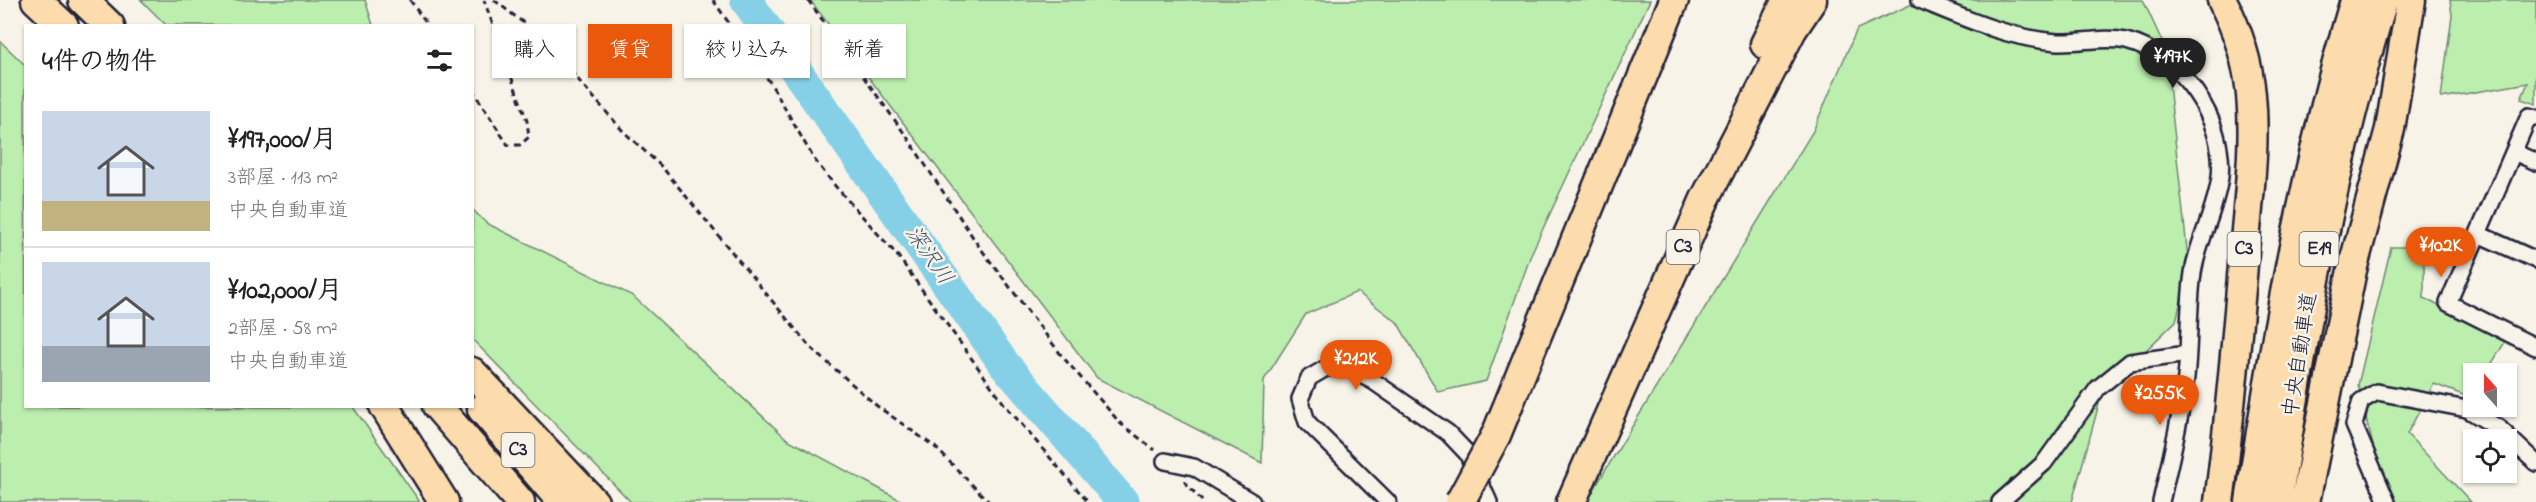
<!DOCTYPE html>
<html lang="ja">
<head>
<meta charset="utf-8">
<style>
  :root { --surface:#fff; --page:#f2f2f2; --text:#222; --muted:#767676; --line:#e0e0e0; --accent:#ea580c }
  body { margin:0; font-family:"Indie Flower","Klee One",sans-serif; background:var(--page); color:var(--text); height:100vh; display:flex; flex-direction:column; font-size:22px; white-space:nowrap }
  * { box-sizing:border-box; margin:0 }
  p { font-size:20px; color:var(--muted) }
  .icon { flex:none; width:33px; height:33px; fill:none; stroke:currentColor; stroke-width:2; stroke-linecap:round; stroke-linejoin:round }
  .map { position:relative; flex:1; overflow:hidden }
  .side { position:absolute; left:24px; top:24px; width:450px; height:384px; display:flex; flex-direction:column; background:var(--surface); border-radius:0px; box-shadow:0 2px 4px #0004 }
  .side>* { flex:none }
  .banner { position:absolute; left:492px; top:24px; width:570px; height:54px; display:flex; gap:12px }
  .needle { width:39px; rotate:339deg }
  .fabs { position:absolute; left:2463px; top:363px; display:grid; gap:12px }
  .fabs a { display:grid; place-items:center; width:54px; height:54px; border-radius:0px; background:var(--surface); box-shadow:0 2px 4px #0004; font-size:30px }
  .price { position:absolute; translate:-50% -51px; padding:0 14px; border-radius:21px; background:var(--accent); color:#fff; font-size:20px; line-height:39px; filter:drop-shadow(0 2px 3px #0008) }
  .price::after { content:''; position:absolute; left:50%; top:36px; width:18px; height:14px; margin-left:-9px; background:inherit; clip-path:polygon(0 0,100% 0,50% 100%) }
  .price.active { background:#222; color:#fff }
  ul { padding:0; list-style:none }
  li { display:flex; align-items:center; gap:18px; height:150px; padding:0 18px }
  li+li { border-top:2px solid var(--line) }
  li span { display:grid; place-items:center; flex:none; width:168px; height:120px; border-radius:0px; color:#555 }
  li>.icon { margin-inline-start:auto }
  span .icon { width:72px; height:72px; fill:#fffc; stroke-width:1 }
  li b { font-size:26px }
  h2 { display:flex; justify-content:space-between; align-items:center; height:72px; padding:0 18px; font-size:26px }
  .tag { padding:0 21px; border-radius:0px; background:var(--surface); box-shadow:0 2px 4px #0004; font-size:21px; line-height:54px }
  .tag.active { background:var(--accent); color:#fff }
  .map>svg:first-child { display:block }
</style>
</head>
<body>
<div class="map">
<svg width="2536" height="502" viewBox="0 0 2536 502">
  <rect width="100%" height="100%" fill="#f7f3e8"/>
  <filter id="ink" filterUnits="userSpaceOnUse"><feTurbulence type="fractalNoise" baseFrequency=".0167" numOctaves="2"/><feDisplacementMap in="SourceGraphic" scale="12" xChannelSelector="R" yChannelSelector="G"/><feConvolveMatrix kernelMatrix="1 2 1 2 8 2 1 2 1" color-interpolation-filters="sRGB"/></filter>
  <g filter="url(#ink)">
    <path fill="#bceeae" stroke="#6f8874" stroke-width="1.5" d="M141,0H365L373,25H166Z
      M810,0H1650L1532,252L1486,381L1438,392L1397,322L1357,292L1306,314L1264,380L1262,463L1097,378Z
      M1921,0H2143L2165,48L2189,267L2176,321L2102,393L2072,502H1586L1813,131L1857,29Z
      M2450,0H2536V104L2521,99L2528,83L2441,98L2452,15Z
      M0,41L25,65L26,406L353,407L420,502H0Z
      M472,209L486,223L633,296L787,439L904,502H631L473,340Z
      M2391,247H2424V298L2505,342L2486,373L2474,374L2473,393L2471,398L2434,384L2407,434L2471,502H2387L2358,385Z"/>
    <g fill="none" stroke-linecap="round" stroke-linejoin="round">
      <path stroke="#86d0e7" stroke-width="32" d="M746,0L1005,365L1123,502"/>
      <g stroke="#22223b" stroke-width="20">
        <path id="street" d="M1920,0C1964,18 2010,39 2058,42C2080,43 2105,36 2126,41C2182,55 2226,121 2220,177C2216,210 2198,240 2193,273C2188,307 2190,343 2186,377C2181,419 2170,461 2161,502
          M2536,118L2529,116L2448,303L2536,347
          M2514,152L2536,162
          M2478,234L2536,260
          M1165,461L1194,467L1252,502
          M1388,502L1307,422L1300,399L1309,378L1326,368L1346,367L1373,381L1448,433L1467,453L1489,502
          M2000,502L2044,463L2098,388L2130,362L2187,354
          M2387,502L2354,425L2361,401L2377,392L2467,409L2500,429L2536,463"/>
      </g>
      <g stroke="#22223b" stroke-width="33">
        <path id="highway" d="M36,0L64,26
          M83,0L110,26
          M1765,44L1787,0
          M472,372L594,502
          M384,406L444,502
          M437,406L520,502
          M482,409L562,502
          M1496,435L1674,0
          M1571,502L1705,199L1792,30L1812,0
          M2219,502C2230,420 2237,336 2244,253C2248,202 2256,147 2251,95C2248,61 2237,29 2222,0
          M2250,502C2276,331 2305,166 2355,0
          M2277,502C2304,332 2332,165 2383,0
          M2305,502L2352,270L2390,129L2411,0"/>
      </g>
      <path stroke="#22223b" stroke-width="3" stroke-dasharray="6 4.5" stroke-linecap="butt" d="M410,0L428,26
        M494,0L538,34L623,131L662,167L810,347L877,406L935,447L989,502
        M713,0L771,84L814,159L836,187L897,255L1005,405L1088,502
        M808,0L907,137L978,245L1062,356L1121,424L1155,450
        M472,89L508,145H520L529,137L527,121L484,0
        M1184,481L1203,502"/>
      <use href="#street" stroke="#f7f3e8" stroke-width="15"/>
      <use href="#highway" stroke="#fcdcac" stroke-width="28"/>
      <g stroke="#22223b" stroke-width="33" stroke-linecap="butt">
        <path id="highway-bridge" d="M1460,502L1496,435"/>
      </g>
      <use href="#highway-bridge" stroke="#fcdcac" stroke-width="28"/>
    </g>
  </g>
  <g text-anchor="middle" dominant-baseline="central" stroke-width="5" stroke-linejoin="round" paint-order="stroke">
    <g fill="#f7f3e8" stroke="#62616f" stroke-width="1.5">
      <rect x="1666.5" y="230" width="33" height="34" rx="4.5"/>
      <rect x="2227.5" y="232" width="33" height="34" rx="4.5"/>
      <rect x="2299.5" y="232" width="39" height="34" rx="4.5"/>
      <rect x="501.5" y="433" width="33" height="34" rx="4.5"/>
    </g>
    <g font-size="20" font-weight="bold" fill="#22223b">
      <text x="1683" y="247">C3</text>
      <text x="2244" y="249">C3</text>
      <text x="2319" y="249">E19</text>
      <text x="518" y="450">C3</text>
    </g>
    <g font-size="21" fill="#22223b" stroke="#f7f3e8">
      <text transform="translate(2301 355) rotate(-81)">中央自動車道</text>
    </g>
    <g font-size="22" font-style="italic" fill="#40566f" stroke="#f7f3e8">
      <text transform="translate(928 256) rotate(55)">深沢川</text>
    </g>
  </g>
</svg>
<div class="fabs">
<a><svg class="needle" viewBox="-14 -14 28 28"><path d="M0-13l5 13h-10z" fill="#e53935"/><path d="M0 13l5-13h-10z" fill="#767676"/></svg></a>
<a><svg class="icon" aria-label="locate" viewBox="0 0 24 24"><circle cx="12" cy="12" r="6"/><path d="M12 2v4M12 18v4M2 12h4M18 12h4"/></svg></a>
</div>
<b class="price active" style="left:2173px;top:89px">¥197K</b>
<b class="price" style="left:2441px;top:278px">¥102K</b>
<b class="price" style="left:1356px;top:391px">¥212K</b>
<b class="price" style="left:2160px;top:426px">¥255K</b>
<div class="banner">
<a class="tag">購入</a>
<a class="tag active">賃貸</a>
<a class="tag">絞り込み</a>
<a class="tag">新着</a>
</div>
<section class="side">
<h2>4件の物件<svg class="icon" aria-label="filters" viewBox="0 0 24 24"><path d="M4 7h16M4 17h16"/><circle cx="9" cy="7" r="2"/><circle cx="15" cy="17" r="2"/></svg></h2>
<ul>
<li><span style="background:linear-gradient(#c9d6e8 75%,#c2b280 0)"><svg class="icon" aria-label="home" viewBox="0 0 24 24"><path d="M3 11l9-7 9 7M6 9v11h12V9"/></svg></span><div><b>¥197,000/月</b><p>3部屋 · 113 m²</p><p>中央自動車道</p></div></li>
<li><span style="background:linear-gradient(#c9d6e8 70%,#9aa5b1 0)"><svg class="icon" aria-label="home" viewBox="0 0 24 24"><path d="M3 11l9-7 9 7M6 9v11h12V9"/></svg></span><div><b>¥102,000/月</b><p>2部屋 · 58 m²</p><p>中央自動車道</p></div></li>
</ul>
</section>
</div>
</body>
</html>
